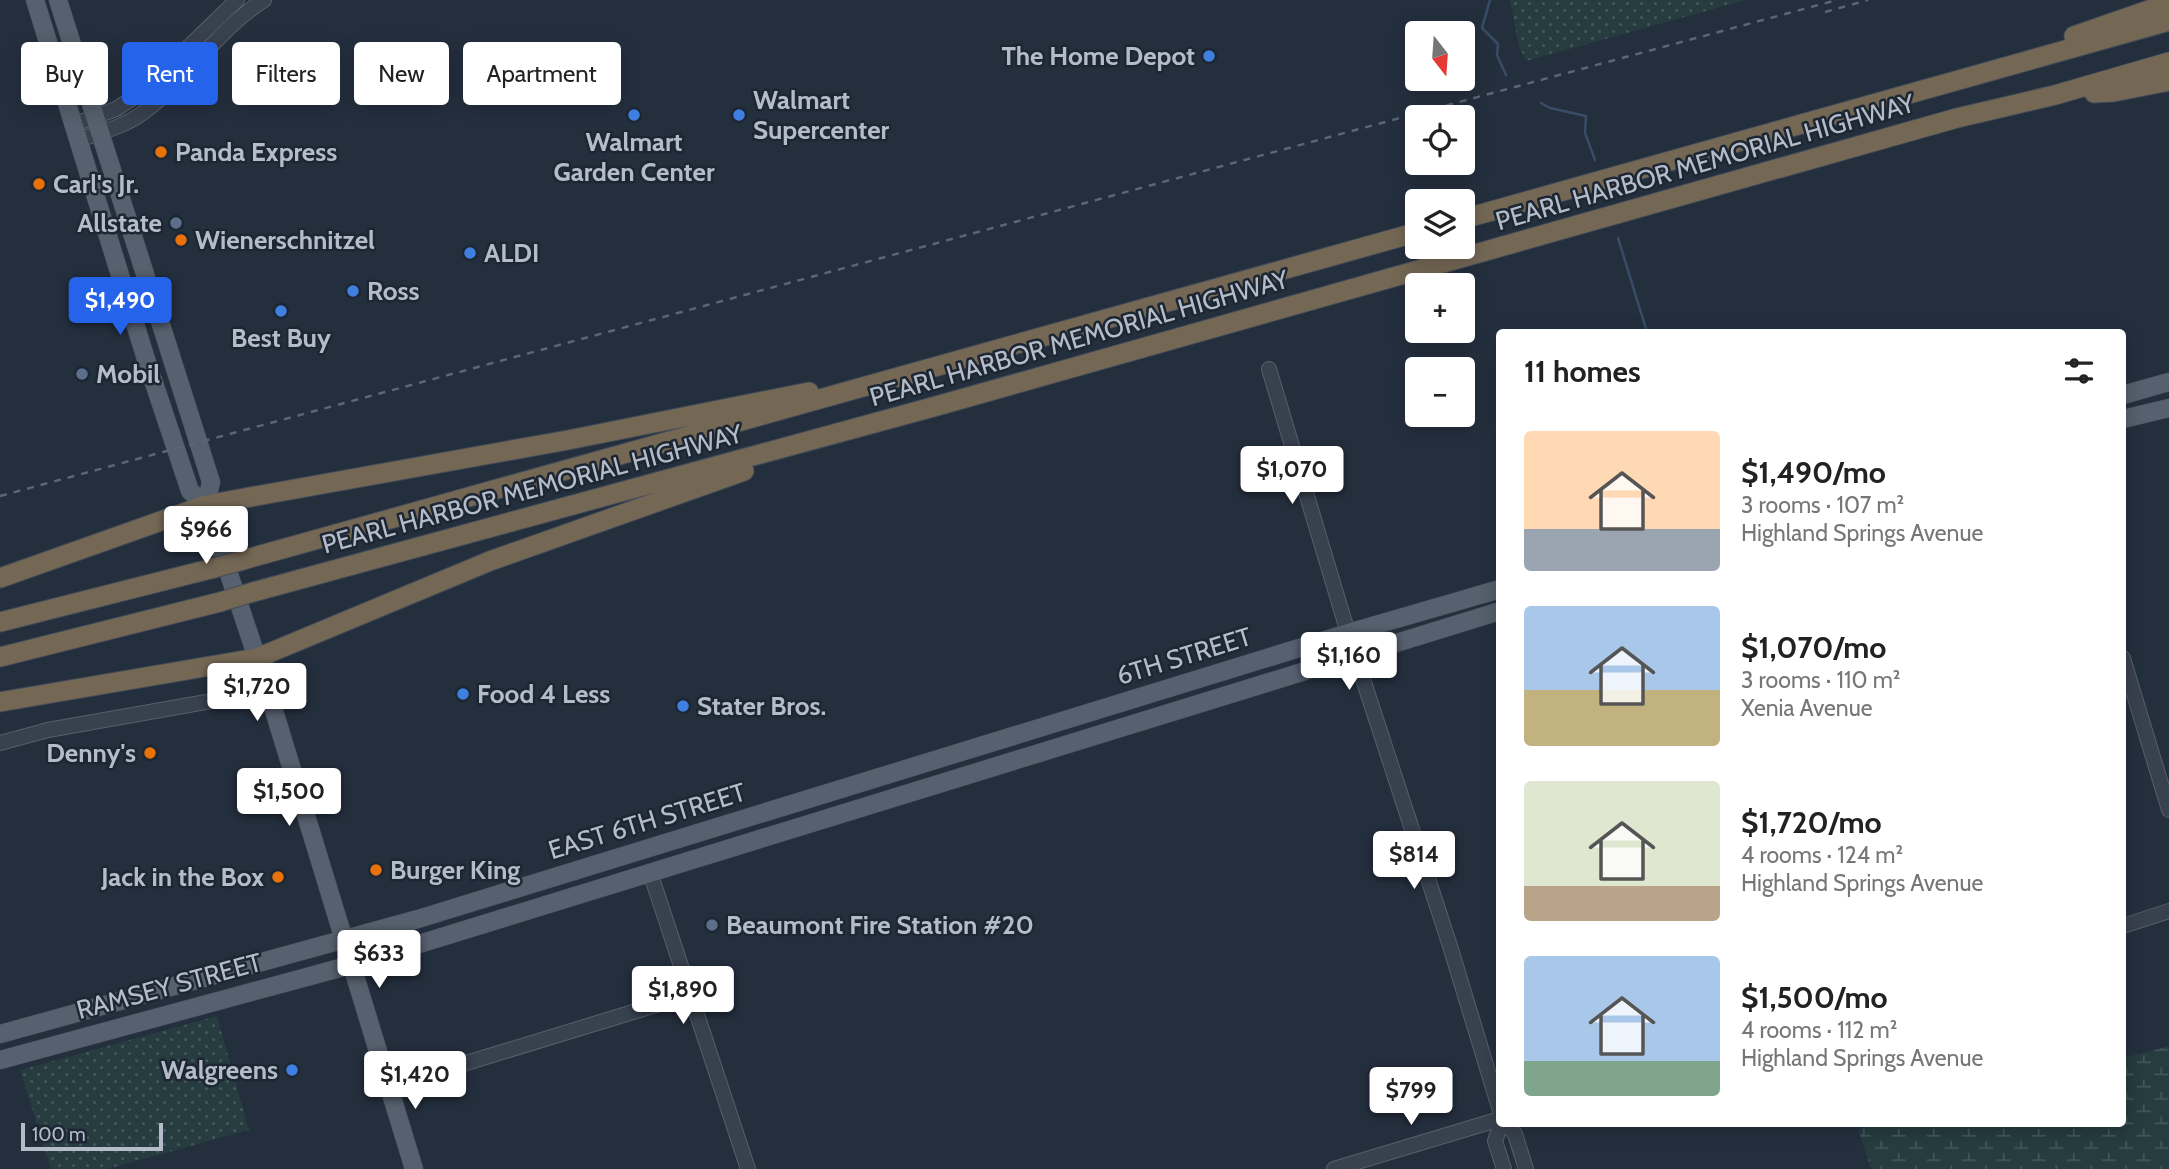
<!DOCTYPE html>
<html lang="en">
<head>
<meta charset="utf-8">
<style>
  :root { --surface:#fff; --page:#f6f6f6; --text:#222; --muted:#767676; --accent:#2563eb }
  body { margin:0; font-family:Cabin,sans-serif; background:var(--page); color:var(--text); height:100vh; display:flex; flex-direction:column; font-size:26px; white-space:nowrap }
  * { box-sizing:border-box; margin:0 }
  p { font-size:23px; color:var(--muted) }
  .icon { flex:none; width:38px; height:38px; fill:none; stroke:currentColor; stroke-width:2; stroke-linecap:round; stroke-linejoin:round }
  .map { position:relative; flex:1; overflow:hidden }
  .drawer { position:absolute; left:1496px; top:329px; width:630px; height:798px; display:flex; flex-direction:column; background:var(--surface); border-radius:7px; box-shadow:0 4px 18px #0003 }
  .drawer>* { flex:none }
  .guide { position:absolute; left:21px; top:42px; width:665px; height:63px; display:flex; gap:14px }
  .needle { width:46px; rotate:163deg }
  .fabs { position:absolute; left:1405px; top:21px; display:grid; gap:14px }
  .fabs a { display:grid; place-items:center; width:70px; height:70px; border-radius:7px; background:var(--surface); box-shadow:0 4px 18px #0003; font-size:35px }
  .scale { position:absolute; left:21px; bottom:18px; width:142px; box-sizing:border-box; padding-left:7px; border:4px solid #b4bcc9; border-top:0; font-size:19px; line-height:24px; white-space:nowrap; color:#b4bcc9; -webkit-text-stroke:5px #1d2633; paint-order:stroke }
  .price { position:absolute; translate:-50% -60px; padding:0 16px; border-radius:7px; background:#fff; color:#222; font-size:23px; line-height:46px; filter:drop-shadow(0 2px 4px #0008) }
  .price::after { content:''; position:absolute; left:50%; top:42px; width:21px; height:16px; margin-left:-10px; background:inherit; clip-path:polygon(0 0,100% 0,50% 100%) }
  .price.on { background:var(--accent); color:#fff }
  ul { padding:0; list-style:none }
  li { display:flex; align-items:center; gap:21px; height:175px; padding:0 28px }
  li span { display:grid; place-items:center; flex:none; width:196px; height:140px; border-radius:7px; color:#555 }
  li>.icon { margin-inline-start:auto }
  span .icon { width:84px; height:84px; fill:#fffc; stroke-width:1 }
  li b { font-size:30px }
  h2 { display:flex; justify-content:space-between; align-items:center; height:84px; padding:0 28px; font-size:30px }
  .pill { padding:0 24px; border-radius:7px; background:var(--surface); box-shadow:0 4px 18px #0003; font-size:24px; line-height:63px }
  .pill.on { background:var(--accent); color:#fff }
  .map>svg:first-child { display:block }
</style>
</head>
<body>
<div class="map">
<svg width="2169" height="1169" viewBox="0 0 2169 1169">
  <defs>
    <pattern id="grass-dots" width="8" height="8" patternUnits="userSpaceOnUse" patternTransform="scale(1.75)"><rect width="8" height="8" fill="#263c3f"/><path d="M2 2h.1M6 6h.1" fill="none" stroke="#435659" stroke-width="1.8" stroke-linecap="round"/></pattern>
    <pattern id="wetland-marsh" width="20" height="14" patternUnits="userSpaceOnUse" patternTransform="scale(1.75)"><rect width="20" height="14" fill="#263c3f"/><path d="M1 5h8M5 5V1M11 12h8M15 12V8" fill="none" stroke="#435659"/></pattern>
  </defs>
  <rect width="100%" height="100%" fill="#242f3e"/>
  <path fill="url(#grass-dots)" d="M1510,0H1746L1526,61L1519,47Z
    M217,1016L249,1130L107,1169H51L20,1070Z"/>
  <path fill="url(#wetland-marsh)" d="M2169,1046V1169H1871L1858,1129L1881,1124H2123V1058Z"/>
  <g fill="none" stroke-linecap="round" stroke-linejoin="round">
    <path stroke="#394c67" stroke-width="2.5" d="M1490,0L1482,28L1498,44L1497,55L1506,75
      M1541,103L1550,108L1586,116L1585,133L1595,160
      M1618,238L1647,332"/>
    <g stroke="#565f6c" stroke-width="16">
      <path id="minor" d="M75,124L116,109L142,92L237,0
        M79,140C101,132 126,126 144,112C188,79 217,30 264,0
        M1269,369L1348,633L1450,946L1500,1111
        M2123,658L2169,810
        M0,743L48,730L268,691
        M650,872L748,1169
        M2123,926L2169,911
        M388,1087L692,994
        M1501,1124L1495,1141L1504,1169
        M1506,1124L1515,1134L1526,1169
        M1334,1169L1500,1119"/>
    </g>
    <g stroke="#414a57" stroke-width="19">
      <path id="major" d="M35,0L145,356L190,491L206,505L257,658C270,668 272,676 268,691L414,1169
        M58,0L211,482L206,505
        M2123,395L2169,382
        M2123,419L2169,408
        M257,658C253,673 256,682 268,691
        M0,1034L418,919L1348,633L1500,589
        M0,1060L351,965L1500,611"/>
    </g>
    <g stroke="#434c59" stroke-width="21">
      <path id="highway" d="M2074,36L2169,3
        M2094,93L2113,92L2169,81
        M1463,219L2169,21
        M243,560L1418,232
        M0,578L206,505L568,440L809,392
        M253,592L933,407L1957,118L2055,95L2169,62
        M0,622L210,569
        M0,657L220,602
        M0,702L257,658L490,561L744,471"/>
    </g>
    <use href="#minor" stroke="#38414e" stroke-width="14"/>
    <use href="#major" stroke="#56606e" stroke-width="18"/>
    <use href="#highway" stroke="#746855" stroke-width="19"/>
    <path stroke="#5a6575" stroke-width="2.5" stroke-dasharray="7 7" stroke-linecap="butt" d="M1825,12L1868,0
      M0,496L1837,0"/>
    <g stroke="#434c59" stroke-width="21" stroke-linecap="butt">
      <path id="highway-bridge" d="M210,569L243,560
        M220,602L253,592"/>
    </g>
    <use href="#highway-bridge" stroke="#746855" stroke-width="19"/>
  </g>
  <g fill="#3f7fe0" stroke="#1d2633" stroke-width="2.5">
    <circle cx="1209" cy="56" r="7"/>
    <circle cx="634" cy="115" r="7"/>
    <circle cx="739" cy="115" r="7"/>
    <circle cx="470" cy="253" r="7"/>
    <circle cx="353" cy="291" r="7"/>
    <circle cx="281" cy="311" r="7"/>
    <circle cx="463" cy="694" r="7"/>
    <circle cx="683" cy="706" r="7"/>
    <circle cx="292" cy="1070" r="7"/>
  </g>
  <g fill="#e8710a" stroke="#1d2633" stroke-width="2.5">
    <circle cx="161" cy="152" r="7"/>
    <circle cx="39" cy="184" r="7"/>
    <circle cx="181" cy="240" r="7"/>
    <circle cx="150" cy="753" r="7"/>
    <circle cx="376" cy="870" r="7"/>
    <circle cx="278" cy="877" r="7"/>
  </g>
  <g fill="#5c6f8a" stroke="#1d2633" stroke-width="2.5">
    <circle cx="176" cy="223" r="7"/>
    <circle cx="82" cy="374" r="7"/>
    <circle cx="712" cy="925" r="7"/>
  </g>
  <g text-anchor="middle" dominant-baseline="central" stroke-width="5" stroke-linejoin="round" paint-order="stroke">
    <g font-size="26" font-weight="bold" fill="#b4bcc9" stroke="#1d2633" text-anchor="start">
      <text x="1195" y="56" text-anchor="end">The Home Depot</text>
      <text x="753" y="100">Walmart<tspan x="753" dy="30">Supercenter</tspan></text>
      <text x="634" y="142" text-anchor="middle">Walmart<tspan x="634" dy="30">Garden Center</tspan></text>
      <text x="175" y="152">Panda Express</text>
      <text x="53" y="184">Carl's Jr.</text>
      <text x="162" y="223" text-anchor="end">Allstate</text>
      <text x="195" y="240">Wienerschnitzel</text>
      <text x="484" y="253">ALDI</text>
      <text x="367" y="291">Ross</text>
      <text x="281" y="338" text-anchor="middle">Best Buy</text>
      <text x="96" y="374">Mobil</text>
      <text x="477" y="694">Food 4 Less</text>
      <text x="697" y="706">Stater Bros.</text>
      <text x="136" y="753" text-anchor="end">Denny's</text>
      <text x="390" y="870">Burger King</text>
      <text x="264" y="877" text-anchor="end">Jack in the Box</text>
      <text x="726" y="925">Beaumont Fire Station #20</text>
      <text x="278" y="1070" text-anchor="end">Walgreens</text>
    </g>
    <g font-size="26" fill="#b4bcc9" stroke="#1d2633">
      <text transform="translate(1705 162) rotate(-16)">PEARL HARBOR MEMORIAL HIGHWAY</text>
      <text transform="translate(1079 338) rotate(-16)">PEARL HARBOR MEMORIAL HIGHWAY</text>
      <text transform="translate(532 489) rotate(-15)">PEARL HARBOR MEMORIAL HIGHWAY</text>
      <text transform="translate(1184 656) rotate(-17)">6TH STREET</text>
      <text transform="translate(647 821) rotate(-17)">EAST 6TH STREET</text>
      <text transform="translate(169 986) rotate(-15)">RAMSEY STREET</text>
    </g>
  </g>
</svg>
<div class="fabs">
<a><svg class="needle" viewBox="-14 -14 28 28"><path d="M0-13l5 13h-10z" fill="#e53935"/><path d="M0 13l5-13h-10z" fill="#767676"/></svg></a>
<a><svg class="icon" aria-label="locate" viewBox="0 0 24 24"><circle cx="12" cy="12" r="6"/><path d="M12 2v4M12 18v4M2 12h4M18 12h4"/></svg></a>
<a><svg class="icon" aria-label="layers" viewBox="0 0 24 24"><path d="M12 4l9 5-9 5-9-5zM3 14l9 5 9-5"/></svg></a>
<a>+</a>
<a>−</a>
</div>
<div class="scale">100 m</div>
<b class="price on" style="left:120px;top:337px">$1,490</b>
<b class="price" style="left:1292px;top:506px">$1,070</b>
<b class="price" style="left:206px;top:566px">$966</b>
<b class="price" style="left:1349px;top:692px">$1,160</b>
<b class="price" style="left:257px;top:723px">$1,720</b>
<b class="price" style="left:289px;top:828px">$1,500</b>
<b class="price" style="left:1414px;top:891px">$814</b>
<b class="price" style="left:379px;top:990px">$633</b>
<b class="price" style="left:683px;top:1026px">$1,890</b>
<b class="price" style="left:415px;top:1111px">$1,420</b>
<b class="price" style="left:1411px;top:1127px">$799</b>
<div class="guide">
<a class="pill">Buy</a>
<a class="pill on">Rent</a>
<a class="pill">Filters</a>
<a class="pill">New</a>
<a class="pill">Apartment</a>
</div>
<section class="drawer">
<h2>11 homes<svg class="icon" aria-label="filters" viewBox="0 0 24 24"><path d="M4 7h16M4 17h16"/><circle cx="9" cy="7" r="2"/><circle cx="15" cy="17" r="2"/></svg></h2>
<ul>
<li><span style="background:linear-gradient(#ffd9b3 70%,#9aa5b1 0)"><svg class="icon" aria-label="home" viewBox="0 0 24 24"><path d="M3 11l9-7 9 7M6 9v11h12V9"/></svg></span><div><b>$1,490/mo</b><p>3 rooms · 107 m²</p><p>Highland Springs Avenue</p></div></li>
<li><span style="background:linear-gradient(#a9c7e8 60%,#c2b280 0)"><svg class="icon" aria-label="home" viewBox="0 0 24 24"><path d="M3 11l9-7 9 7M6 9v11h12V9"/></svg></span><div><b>$1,070/mo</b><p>3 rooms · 110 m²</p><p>Xenia Avenue</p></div></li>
<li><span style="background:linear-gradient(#dfe7d0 75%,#b9a48a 0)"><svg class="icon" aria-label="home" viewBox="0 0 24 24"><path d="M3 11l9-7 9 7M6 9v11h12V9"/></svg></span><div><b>$1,720/mo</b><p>4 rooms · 124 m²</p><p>Highland Springs Avenue</p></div></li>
<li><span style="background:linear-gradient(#a9c7e8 75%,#7fa58c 0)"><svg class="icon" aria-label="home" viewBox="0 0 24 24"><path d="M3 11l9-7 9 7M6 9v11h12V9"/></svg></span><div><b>$1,500/mo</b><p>4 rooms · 112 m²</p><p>Highland Springs Avenue</p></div></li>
</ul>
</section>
</div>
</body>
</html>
